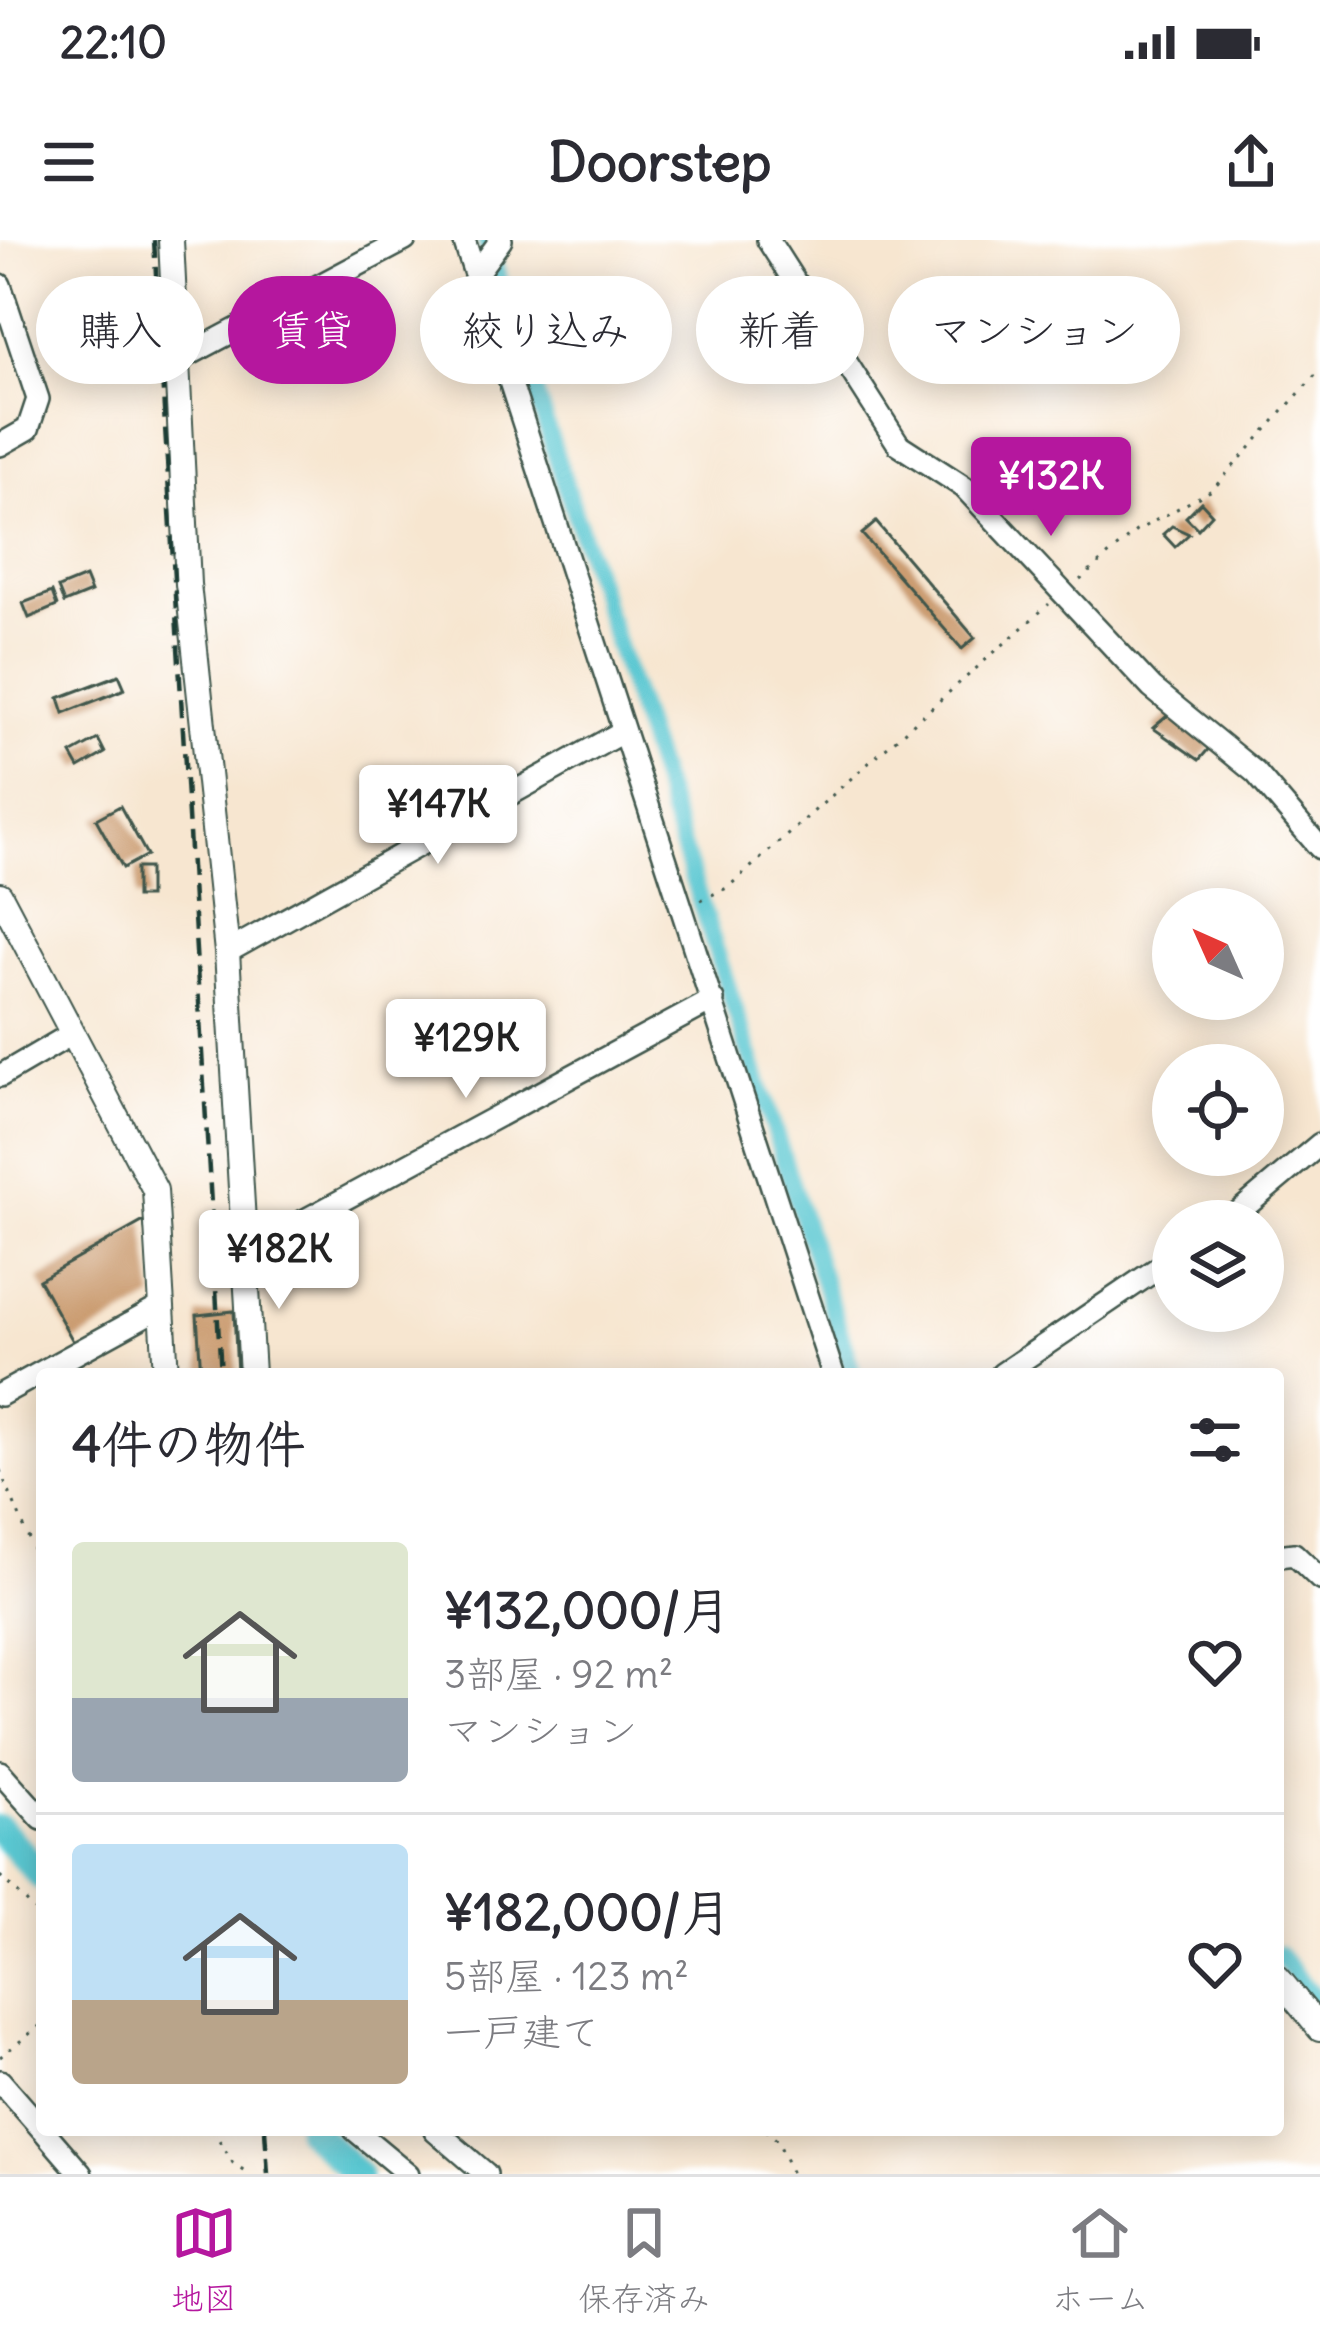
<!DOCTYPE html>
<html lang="ja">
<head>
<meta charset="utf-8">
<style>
  :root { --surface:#fff; --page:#f7f7f7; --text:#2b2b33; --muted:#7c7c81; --line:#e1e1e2; --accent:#b5179e }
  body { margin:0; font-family:Delius,"Klee One",sans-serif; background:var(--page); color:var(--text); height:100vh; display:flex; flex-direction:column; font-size:45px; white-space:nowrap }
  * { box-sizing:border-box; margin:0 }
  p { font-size:39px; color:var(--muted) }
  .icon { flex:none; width:66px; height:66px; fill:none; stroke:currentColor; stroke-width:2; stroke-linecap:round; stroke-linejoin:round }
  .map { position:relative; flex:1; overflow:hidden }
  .side { position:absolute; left:36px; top:1128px; width:1248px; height:768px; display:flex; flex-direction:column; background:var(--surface); border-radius:12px; box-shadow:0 6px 30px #0003 }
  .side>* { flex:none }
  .guide { position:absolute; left:36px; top:36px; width:1248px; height:108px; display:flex; gap:24px }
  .needle { width:78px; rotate:315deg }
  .fabs { position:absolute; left:1152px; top:648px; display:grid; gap:24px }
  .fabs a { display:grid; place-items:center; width:132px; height:132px; border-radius:50%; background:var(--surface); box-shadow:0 6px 30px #0003; font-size:60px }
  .price { position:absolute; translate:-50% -102px; padding:0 27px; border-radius:12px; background:#fff; color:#222; font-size:39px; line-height:78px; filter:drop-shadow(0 3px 6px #0008) }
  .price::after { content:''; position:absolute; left:50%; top:72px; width:36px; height:27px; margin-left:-18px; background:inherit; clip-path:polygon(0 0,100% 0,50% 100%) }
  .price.current { background:var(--accent); color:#fff }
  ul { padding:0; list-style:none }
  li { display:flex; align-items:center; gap:36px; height:300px; padding:0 36px }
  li+li { border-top:3px solid var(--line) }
  li span { display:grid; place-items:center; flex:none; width:336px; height:240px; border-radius:12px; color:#555 }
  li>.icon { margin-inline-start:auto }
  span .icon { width:144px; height:144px; fill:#fffc; stroke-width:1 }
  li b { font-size:51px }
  h2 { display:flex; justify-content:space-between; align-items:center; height:144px; padding:0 36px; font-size:51px }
  .tag { padding:0 42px; border-radius:54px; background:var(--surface); box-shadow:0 6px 30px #0003; font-size:42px; line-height:108px }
  .tag.current { background:var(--accent); color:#fff }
  .status { display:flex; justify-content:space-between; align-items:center; height:84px; padding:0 60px; background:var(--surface); direction:ltr }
  .status svg { height:33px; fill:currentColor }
  header { display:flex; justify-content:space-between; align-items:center; height:156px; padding:0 36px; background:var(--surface); font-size:54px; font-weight:800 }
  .dock { display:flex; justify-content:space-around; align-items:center; height:168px; border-top:3px solid var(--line); background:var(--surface); font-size:33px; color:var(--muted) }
  .dock a { display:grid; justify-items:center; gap:6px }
  .dock .current { color:var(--accent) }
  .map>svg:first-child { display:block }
</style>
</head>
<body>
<div class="status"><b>22:10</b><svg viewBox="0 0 49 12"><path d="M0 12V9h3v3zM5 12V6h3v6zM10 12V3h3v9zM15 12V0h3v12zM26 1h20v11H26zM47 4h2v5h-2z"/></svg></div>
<header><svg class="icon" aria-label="menu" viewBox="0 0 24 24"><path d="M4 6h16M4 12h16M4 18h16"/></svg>Doorstep<svg class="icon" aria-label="share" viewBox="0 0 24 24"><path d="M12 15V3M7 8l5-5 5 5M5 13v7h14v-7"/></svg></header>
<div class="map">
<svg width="1320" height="1934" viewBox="0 0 1320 1934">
  <rect width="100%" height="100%" fill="#fff"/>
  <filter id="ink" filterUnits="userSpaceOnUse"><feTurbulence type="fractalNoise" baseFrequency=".00833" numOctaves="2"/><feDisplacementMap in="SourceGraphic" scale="24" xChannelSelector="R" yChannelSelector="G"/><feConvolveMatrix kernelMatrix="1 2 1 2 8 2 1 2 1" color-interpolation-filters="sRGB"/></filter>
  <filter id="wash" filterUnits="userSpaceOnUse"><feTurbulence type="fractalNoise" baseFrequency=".004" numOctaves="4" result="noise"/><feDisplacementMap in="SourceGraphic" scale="48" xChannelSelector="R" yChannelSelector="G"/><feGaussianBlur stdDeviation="2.7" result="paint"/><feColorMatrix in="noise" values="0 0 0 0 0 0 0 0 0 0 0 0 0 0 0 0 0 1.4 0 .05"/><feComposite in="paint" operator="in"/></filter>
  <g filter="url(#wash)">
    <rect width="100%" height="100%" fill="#f7e6d0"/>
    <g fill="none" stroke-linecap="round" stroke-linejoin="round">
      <path stroke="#5ac7d1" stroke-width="18" d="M486,0L853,1134
        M1278,1714L1320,1765"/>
      <path stroke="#5ac7d1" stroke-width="30" d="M0,1590L42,1636
        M310,1890L356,1934"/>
    </g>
    <g id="blocks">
      <path fill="#cb9c71" d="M1201,262L1212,274L1198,289L1186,277Z
        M876,282L975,398L962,409L862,294Z
        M1172,286L1189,294L1175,307L1163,294Z
        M85,337L91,352L64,363L58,348Z
        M52,352L57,366L29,378L23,363Z
        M119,435L125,449L64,473L59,458Z
        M1173,471L1211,506L1199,520L1153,488Z
        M98,499L105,513L79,528L71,514Z
        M120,566L147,615L123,628L96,579Z
        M136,628H149V657H136Z
        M144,981L154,1058L74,1103L39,1040Z
        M234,1071L237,1134H201L197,1075Z"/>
    </g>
  </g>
  <g filter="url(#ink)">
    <use href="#blocks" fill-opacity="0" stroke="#3f564b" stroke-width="3"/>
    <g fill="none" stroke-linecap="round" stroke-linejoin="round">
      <g stroke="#3f564b" stroke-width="26">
        <path id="minor" d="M464,0L833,1134
          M768,0L899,205L964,247L1152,448L1256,533L1320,608
          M476,34L501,0
          M0,45L38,159L28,189L0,205
          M177,121L405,0
          M227,712L622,492
          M0,836L70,795
          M1228,981L1320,904
          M246,1012L713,760
          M1002,1134L1173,1018
          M0,1155L162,1066
          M1278,1316L1294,1314L1320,1339
          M0,1532L42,1579
          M0,1841L42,1889
          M43,1890L81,1934
          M355,1890L408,1934
          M435,1890L486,1934"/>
      </g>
      <g stroke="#3f564b" stroke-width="28">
        <path id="tertiary" d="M171,0L188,344L227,712L252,1134
          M0,655L155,950L166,1134
          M1278,1738L1320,1789"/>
      </g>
      <path stroke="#3f564b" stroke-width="3" stroke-dasharray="3 9" stroke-linecap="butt" d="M1080,340L1136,291L1212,250L1320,130
        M701,660L727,648L1049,364
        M0,1230L42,1330
        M0,1636L42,1677
        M0,1817L42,1784
        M213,1890L233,1923L249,1934
        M765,1890L778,1901L792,1934"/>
      <use href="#minor" stroke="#fff" stroke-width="21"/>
      <use href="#tertiary" stroke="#fff" stroke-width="24"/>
      <path stroke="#1f3d34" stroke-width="4.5" stroke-dasharray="18 9" stroke-linecap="butt" d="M154,0L221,1134
        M265,1890L268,1934"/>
    </g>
  </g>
</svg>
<div class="fabs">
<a><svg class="needle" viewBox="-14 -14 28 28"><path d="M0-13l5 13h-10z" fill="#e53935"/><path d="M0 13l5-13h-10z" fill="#7c7c81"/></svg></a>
<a><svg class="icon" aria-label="locate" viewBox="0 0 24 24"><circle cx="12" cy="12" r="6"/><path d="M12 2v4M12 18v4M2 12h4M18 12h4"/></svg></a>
<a><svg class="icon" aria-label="layers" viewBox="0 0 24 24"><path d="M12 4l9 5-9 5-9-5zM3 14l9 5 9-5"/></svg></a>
</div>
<b class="price current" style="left:1051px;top:299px">¥132K</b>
<b class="price" style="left:438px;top:627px">¥147K</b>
<b class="price" style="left:466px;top:861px">¥129K</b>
<b class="price" style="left:279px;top:1072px">¥182K</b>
<div class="guide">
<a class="tag">購入</a>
<a class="tag current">賃貸</a>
<a class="tag">絞り込み</a>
<a class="tag">新着</a>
<a class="tag">マンション</a>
</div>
<section class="side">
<h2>4件の物件<svg class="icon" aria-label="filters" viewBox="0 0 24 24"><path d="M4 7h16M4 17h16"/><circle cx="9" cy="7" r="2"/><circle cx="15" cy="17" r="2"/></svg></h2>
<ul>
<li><span style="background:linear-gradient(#dfe7d0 65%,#9aa5b1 0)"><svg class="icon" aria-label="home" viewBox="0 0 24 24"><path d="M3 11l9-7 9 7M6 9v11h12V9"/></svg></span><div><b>¥132,000/月</b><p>3部屋 · 92 m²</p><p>マンション</p></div><svg class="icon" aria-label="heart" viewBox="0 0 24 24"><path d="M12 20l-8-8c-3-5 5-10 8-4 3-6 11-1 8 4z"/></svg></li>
<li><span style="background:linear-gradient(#bfe0f5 65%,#b9a48a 0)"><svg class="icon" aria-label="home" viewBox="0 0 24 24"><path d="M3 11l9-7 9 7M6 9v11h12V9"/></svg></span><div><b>¥182,000/月</b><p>5部屋 · 123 m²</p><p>一戸建て</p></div><svg class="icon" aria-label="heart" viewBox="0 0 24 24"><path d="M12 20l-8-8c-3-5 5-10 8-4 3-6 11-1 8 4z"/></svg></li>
</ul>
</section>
</div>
<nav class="dock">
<a class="current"><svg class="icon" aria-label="map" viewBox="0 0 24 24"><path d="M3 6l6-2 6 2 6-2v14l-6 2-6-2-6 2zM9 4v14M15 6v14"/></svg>地図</a>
<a><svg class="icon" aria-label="saved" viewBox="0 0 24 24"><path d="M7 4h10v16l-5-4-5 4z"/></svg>保存済み</a>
<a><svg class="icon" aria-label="home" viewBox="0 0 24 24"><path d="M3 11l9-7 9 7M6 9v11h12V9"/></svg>ホーム</a>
</nav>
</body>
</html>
